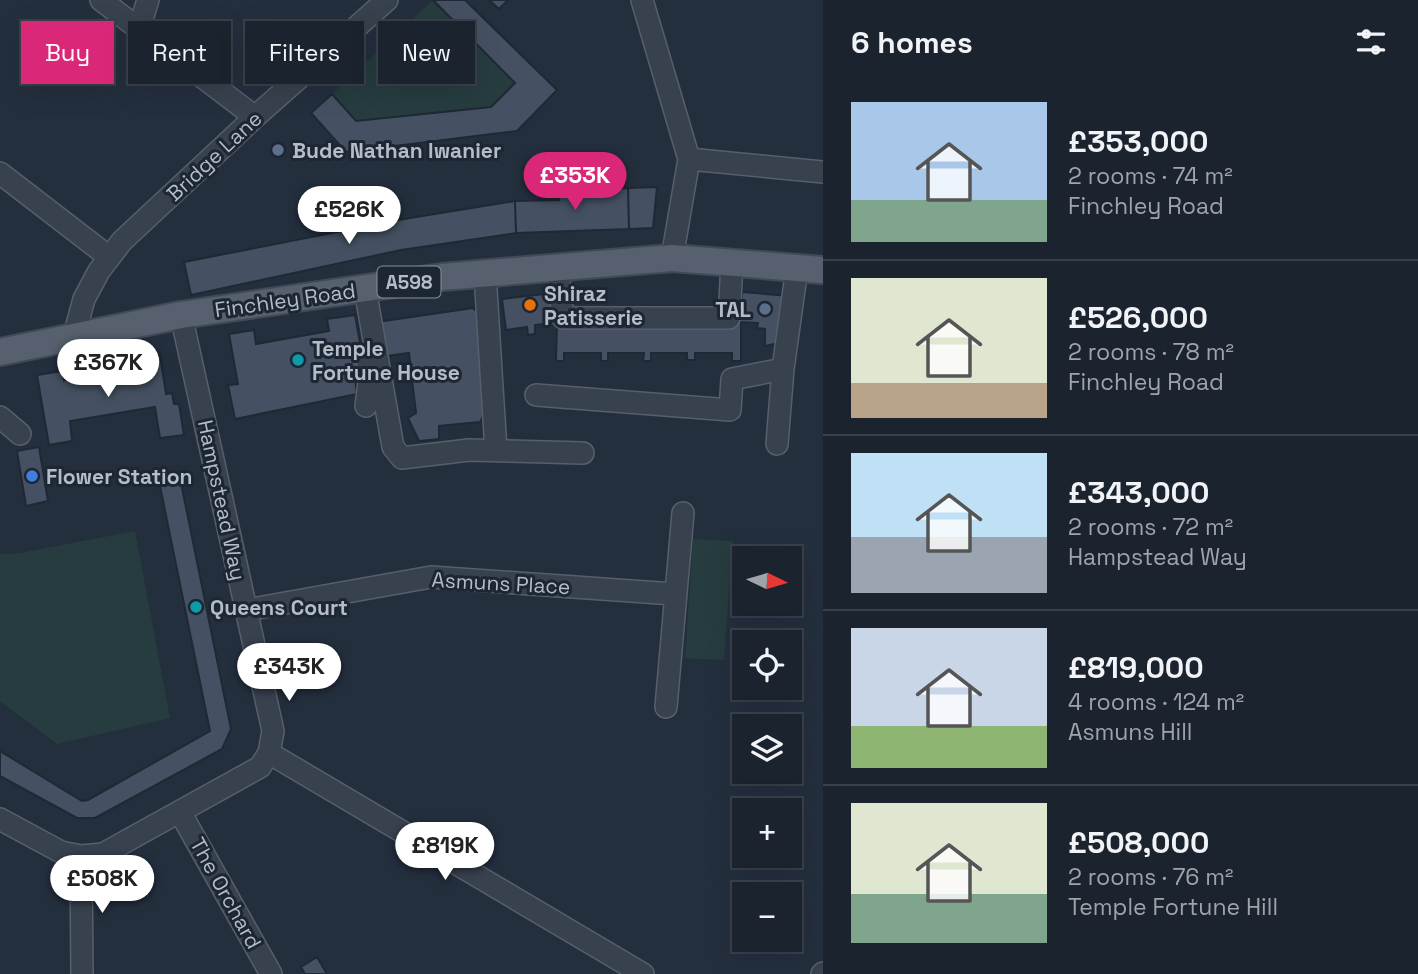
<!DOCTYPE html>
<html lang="en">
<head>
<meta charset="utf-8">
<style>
  :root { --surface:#1b232e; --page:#242b36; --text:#f1f3f6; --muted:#a0a4aa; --line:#39404a; --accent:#db2777 }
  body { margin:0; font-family:"Space Grotesk",sans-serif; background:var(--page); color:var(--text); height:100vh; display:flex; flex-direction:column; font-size:26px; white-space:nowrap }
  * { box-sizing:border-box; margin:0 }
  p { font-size:23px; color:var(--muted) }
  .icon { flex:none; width:38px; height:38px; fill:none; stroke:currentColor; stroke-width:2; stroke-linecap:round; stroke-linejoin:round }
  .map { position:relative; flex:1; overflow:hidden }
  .panel { display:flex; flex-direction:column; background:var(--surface); width:595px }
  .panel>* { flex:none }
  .top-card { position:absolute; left:21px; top:21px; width:665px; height:63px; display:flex; gap:14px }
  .needle { width:46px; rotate:95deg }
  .controls { position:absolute; left:732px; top:546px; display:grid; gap:14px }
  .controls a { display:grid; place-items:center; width:70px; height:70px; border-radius:0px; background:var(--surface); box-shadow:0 7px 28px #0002,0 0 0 2px var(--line); font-size:35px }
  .price { position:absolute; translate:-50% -60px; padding:0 16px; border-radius:24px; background:#fff; color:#222; font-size:23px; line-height:46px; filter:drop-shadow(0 2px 4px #0008) }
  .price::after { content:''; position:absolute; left:50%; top:42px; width:21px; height:16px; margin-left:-10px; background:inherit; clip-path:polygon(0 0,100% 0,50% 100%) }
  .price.selected { background:var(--accent); color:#fff }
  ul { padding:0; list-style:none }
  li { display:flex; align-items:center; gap:21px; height:175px; padding:0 28px }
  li+li { border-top:2px solid var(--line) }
  li span { display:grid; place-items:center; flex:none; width:196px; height:140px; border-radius:0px; color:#555 }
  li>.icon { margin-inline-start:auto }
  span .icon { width:84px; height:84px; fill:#fffc; stroke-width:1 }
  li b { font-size:30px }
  h2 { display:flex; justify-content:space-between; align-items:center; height:84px; padding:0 28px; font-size:30px }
  .chip { padding:0 24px; border-radius:0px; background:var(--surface); box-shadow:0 7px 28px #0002,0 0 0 2px var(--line); font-size:24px; line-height:63px }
  .chip.selected { background:var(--accent); color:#fff }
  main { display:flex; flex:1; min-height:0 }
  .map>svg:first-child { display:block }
</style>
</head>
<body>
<main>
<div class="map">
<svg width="823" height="974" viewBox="0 0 823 974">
  <rect width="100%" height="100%" fill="#242f3e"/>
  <path fill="#263c3f" d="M432,1L515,83L491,107L356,121L332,94Z
    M135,531L170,718L57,744L0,701V554L20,553Z
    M693,539L733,541L724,660L685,658Z"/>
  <path fill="#455162" stroke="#1f2835" stroke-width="2" d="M433,0H465L557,90L517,131L346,152L311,113L332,94L356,121L491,107L515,83Z
    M489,0H508L499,9Z
    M657,187L653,228L629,229L628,188Z
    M628,188L629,229L516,233L515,201L559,200L558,190Z
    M515,201L516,233L401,250L191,295L184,262L398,220Z
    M742,292L790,296L779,343L765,346V329L757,328L758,323L739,322Z
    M553,293L557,322L535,325V334L528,335L527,327L506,330L502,299Z
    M473,308L479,313L488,407L480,422L439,426V439L419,441L408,418L416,413L409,353L387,356L377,322Z
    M355,315L366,376L355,378L357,394L235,419L228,385L238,384L229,334L254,330L256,344L329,331L327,319Z
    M557,322H741V361H732V353H695V360H687V353H651V361H643L644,353H608V361H601V353H564V361H556Z
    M160,355L166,394L172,393L174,404H179L184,435L160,438L155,407L70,421L72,441L49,445L37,375L62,371L64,380L139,368L137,359Z
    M39,447L48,501L26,506L17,451Z
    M181,483L231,729L222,749L95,818H77L0,776V751L82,801L88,800L210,731L160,486Z
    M317,957L327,974H305L301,967Z"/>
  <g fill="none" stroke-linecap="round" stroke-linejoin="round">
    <g stroke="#565f6c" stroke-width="24">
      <path id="minor" d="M101,0L139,29
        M148,0L139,29L255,117
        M642,0L689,159L672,258
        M689,159L823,172
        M0,173L109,257
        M558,268L563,318H729L732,263
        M485,274L496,451
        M365,289L393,447L402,458L469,450L583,453
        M74,336L84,299L99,271L122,241L255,117L387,0
        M536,395L730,410L732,379L783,369
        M366,406L370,375L368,364
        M0,417L20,434
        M777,444L783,369L797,268
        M246,610L431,577L674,594
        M666,707L683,513
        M269,753L643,974
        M180,812L271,974
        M0,819L61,852L81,856L103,854L260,767L269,753L273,731L181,315
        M81,856L82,974
        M822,974L823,973"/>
    </g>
    <g stroke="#414a57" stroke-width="30">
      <path id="major" d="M0,352L181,315L442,277L672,258L823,270"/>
    </g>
    <use href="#minor" stroke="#38414e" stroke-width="21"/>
    <use href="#major" stroke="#56606e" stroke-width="26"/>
  </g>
  <g fill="#5c6f8a" stroke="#1d2633" stroke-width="2.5">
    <circle cx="278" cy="150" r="7"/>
    <circle cx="765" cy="309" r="7"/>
  </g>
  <circle fill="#e8710a" stroke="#1d2633" stroke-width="2.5" cx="530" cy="305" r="7"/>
  <g fill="#0f9aa8" stroke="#1d2633" stroke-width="2.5">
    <circle cx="298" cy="360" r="7"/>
    <circle cx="196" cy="607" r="7"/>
  </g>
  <circle fill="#3f7fe0" stroke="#1d2633" stroke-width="2.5" cx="32" cy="476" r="7"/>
  <g text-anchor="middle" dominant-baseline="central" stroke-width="6" stroke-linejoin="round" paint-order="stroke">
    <rect fill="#1d2633" stroke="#878f9c" stroke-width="2" x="377.5" y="266.5" width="63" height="31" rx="5"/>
    <g font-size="19" font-weight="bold" fill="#b4bcc9">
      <text x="409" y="282">A598</text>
    </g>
    <g font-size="21" font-weight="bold" fill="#b4bcc9" stroke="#1d2633" text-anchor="start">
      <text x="292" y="150">Bude Nathan Iwanier</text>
      <text x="544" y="293">Shiraz<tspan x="544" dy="24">Patisserie</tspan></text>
      <text x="751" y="309" text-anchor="end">TAL</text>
      <text x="312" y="348">Temple<tspan x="312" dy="24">Fortune House</tspan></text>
      <text x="46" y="476">Flower Station</text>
      <text x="210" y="607">Queens Court</text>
    </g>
    <g font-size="21" fill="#b4bcc9" stroke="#1d2633">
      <text transform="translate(214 156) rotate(-43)">Bridge Lane</text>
      <text transform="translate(285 300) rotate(-8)">Finchley Road</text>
      <text transform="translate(222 500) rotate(78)">Hampstead Way</text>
      <text transform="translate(501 583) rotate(3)">Asmuns Place</text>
      <text transform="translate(226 893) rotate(61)">The Orchard</text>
    </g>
  </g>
</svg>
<div class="controls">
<a><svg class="needle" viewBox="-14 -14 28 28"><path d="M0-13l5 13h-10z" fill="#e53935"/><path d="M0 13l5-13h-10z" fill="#a0a4aa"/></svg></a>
<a><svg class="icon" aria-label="locate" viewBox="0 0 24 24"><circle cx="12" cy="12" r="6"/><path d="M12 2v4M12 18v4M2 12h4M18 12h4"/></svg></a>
<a><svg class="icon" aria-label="layers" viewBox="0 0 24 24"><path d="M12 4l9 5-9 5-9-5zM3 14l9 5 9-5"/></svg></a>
<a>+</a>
<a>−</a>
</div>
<b class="price selected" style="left:575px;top:212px">£353K</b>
<b class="price" style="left:349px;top:246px">£526K</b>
<b class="price" style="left:108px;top:399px">£367K</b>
<b class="price" style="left:289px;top:703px">£343K</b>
<b class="price" style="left:445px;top:882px">£819K</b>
<b class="price" style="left:102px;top:915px">£508K</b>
<div class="top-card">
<a class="chip selected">Buy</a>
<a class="chip">Rent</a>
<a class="chip">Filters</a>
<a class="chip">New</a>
</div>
</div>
<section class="panel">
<h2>6 homes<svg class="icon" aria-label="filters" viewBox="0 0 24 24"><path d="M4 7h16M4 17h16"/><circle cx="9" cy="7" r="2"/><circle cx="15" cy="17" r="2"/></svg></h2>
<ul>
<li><span style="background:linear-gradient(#a9c7e8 70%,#7fa58c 0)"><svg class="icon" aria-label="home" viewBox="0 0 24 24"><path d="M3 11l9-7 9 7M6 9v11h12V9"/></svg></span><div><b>£353,000</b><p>2 rooms · 74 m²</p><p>Finchley Road</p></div></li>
<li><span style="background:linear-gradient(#dfe7d0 75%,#b9a48a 0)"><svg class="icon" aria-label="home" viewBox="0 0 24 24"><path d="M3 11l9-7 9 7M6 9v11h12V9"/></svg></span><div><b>£526,000</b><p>2 rooms · 78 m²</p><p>Finchley Road</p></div></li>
<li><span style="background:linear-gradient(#bfe0f5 60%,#9aa5b1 0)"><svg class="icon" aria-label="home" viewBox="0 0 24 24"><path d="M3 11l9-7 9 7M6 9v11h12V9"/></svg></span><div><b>£343,000</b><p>2 rooms · 72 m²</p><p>Hampstead Way</p></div></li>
<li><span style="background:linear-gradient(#c9d6e8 70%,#8fb573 0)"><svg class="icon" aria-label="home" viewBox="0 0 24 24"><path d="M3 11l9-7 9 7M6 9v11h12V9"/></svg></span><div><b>£819,000</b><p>4 rooms · 124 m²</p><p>Asmuns Hill</p></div></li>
<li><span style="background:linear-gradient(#dfe7d0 65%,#7fa58c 0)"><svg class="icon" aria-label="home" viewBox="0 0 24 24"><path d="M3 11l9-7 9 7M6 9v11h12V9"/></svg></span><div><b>£508,000</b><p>2 rooms · 76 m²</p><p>Temple Fortune Hill</p></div></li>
</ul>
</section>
</main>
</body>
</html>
